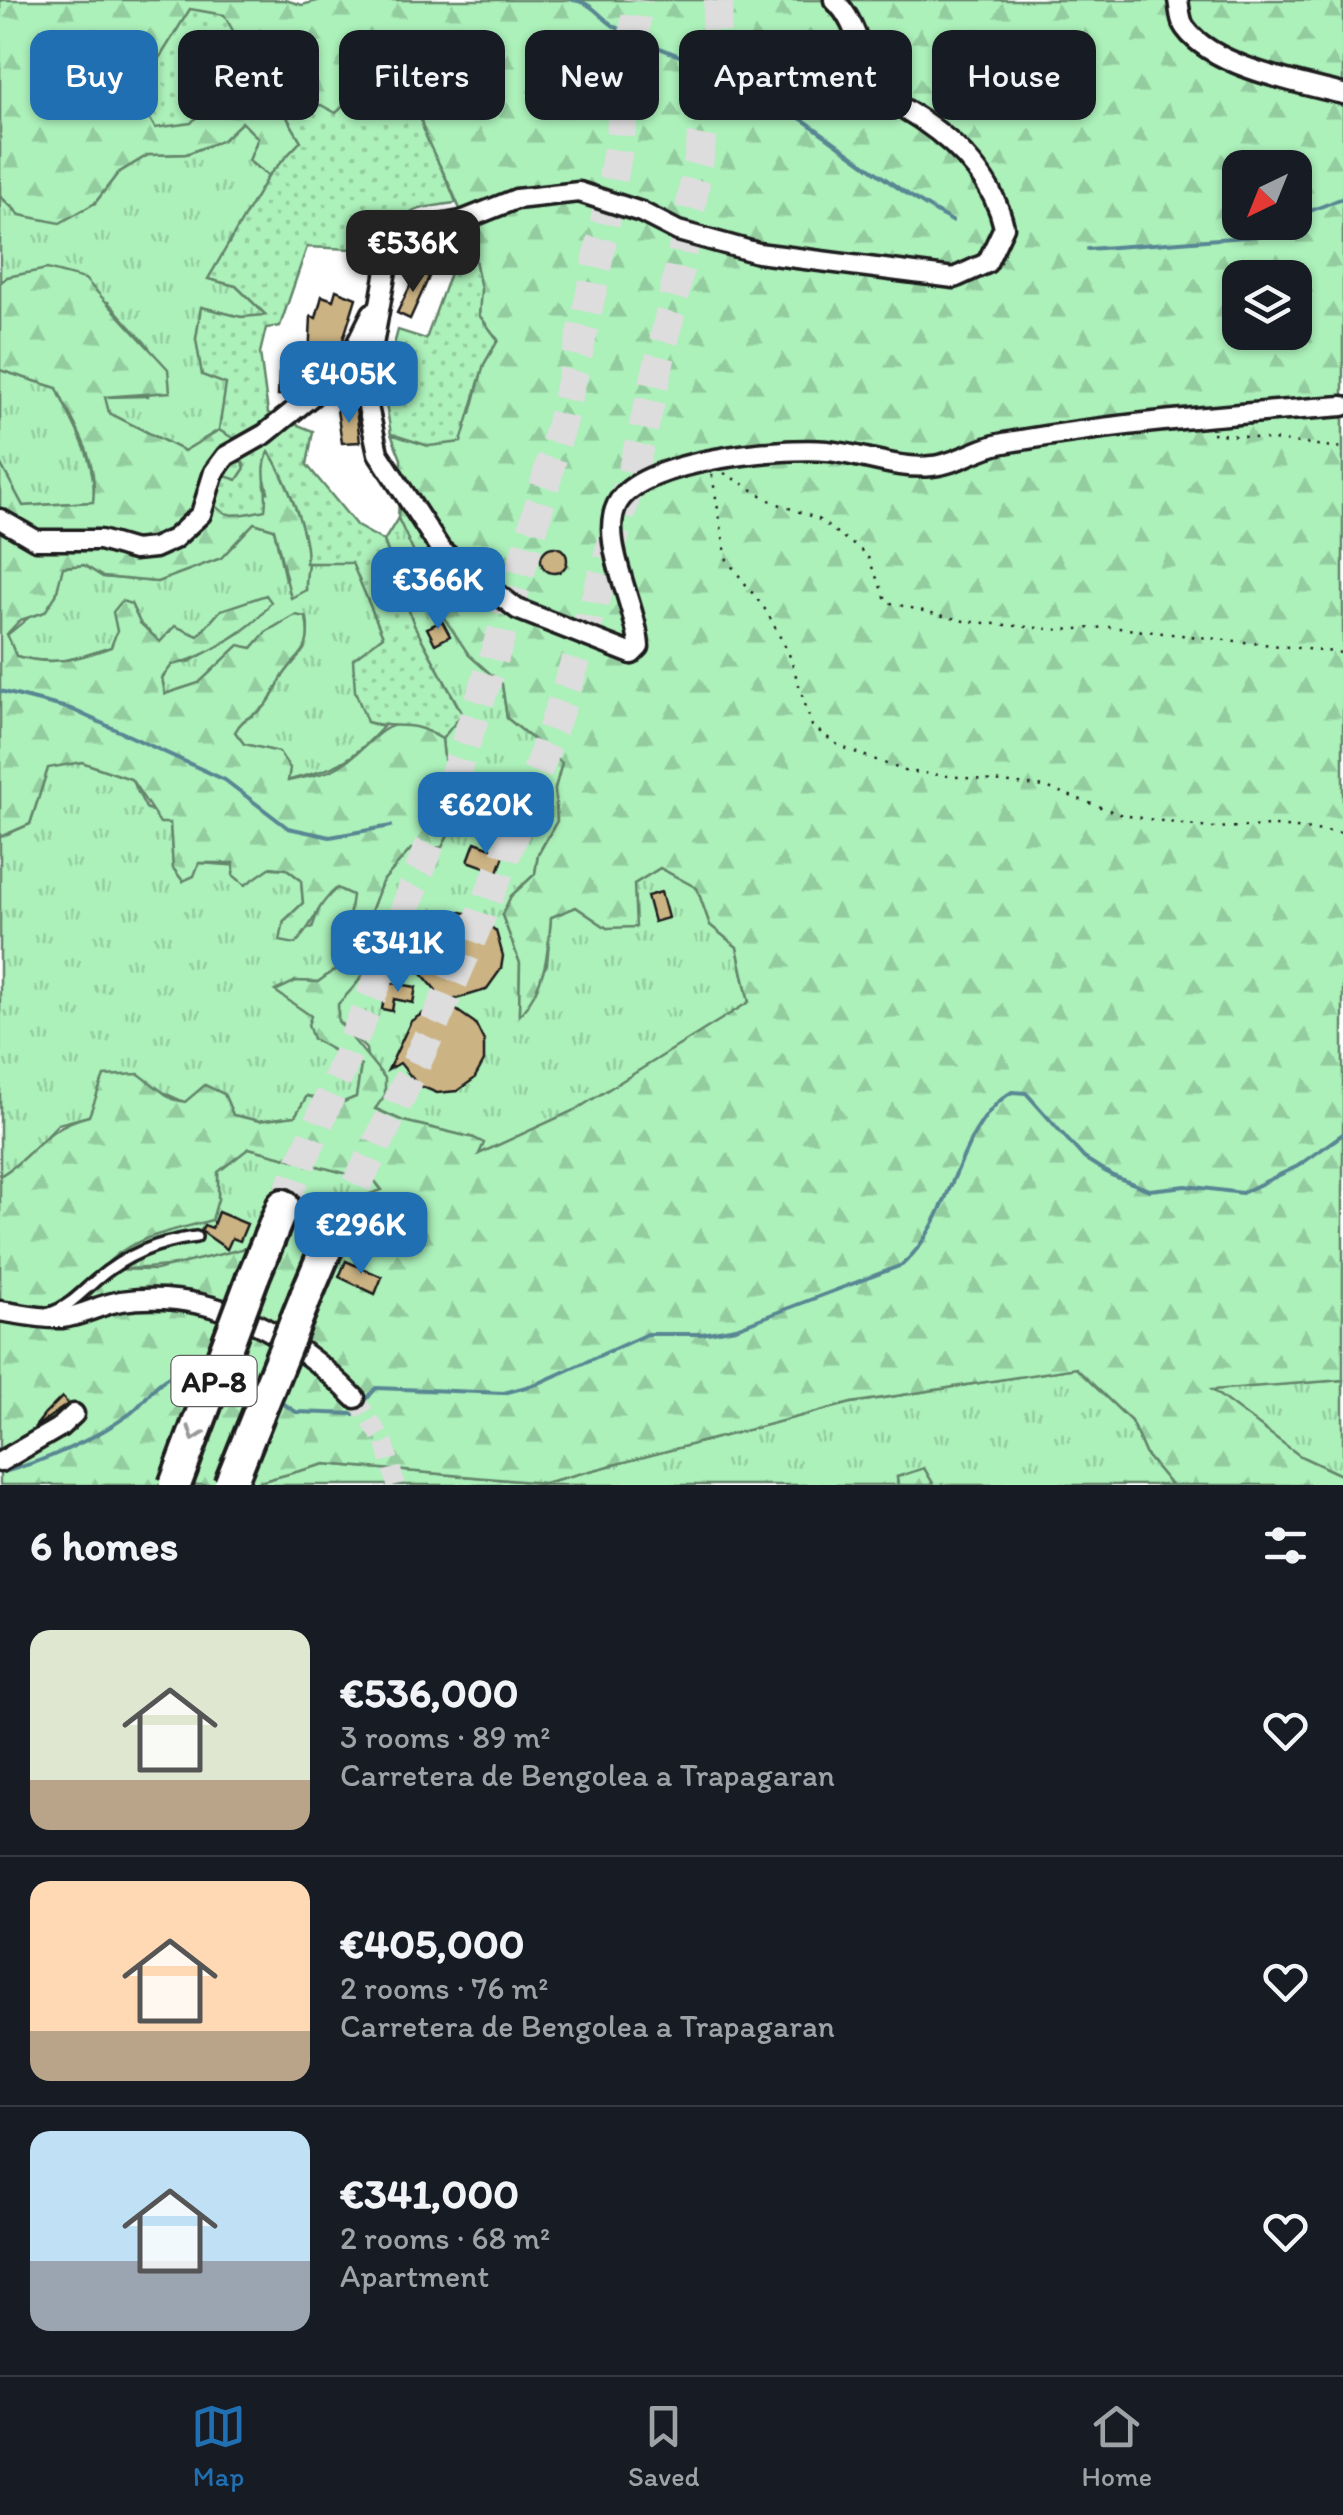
<!DOCTYPE html>
<html lang="en">
<head>
<meta charset="utf-8">
<style>
  :root { --surface:#171b24; --page:#242831; --text:#f1f3f6; --muted:#9ea1a6; --line:#363941; --accent:#1f6fb2 }
  body { margin:0; font-family:Itim,sans-serif; background:var(--page); color:var(--text); height:100vh; display:flex; flex-direction:column; font-size:38px; white-space:nowrap }
  * { box-sizing:border-box; margin:0 }
  p { font-size:32px; color:var(--muted) }
  .icon { flex:none; width:55px; height:55px; fill:none; stroke:currentColor; stroke-width:2; stroke-linecap:round; stroke-linejoin:round }
  .map { position:relative; height:1485px; overflow:hidden }
  .drawer { display:flex; flex-direction:column; background:var(--surface); flex:1 }
  .drawer>* { flex:none }
  .hud { position:absolute; left:30px; top:30px; width:1285px; height:90px; display:flex; gap:20px }
  .needle { width:65px; rotate:223deg }
  .buttons { position:absolute; left:1222px; top:150px; display:grid; gap:20px }
  .buttons a { display:grid; place-items:center; width:90px; height:90px; border-radius:20px; background:var(--surface); box-shadow:0 2px 8px #0004; font-size:50px }
  .price { position:absolute; translate:-50% -85px; padding:0 22px; border-radius:20px; background:var(--accent); color:#fff; font-size:32px; line-height:65px; filter:drop-shadow(0 2px 5px #0008) }
  .price::after { content:''; position:absolute; left:50%; top:60px; width:30px; height:22px; margin-left:-15px; background:inherit; clip-path:polygon(0 0,100% 0,50% 100%) }
  .price.selected { background:#222; color:#fff }
  ul { padding:0; list-style:none }
  li { display:flex; align-items:center; gap:30px; height:250px; padding:0 30px }
  li+li { border-top:2px solid var(--line) }
  li span { display:grid; place-items:center; flex:none; width:280px; height:200px; border-radius:20px; color:#555 }
  li>.icon { margin-inline-start:auto }
  span .icon { width:120px; height:120px; fill:#fffc; stroke-width:1 }
  li b { font-size:42px }
  h2 { display:flex; justify-content:space-between; align-items:center; height:120px; padding:0 30px; font-size:42px }
  .chip { padding:0 35px; border-radius:20px; background:var(--surface); box-shadow:0 2px 8px #0004; font-size:35px; line-height:90px }
  .chip.selected { background:var(--accent); color:#fff }
  .dock { display:flex; justify-content:space-around; align-items:center; height:140px; border-top:2px solid var(--line); background:var(--surface); font-size:28px; color:var(--muted) }
  .dock a { display:grid; justify-items:center; gap:5px }
  .dock .selected { color:var(--accent) }
  .map>svg:first-child { display:block }
</style>
</head>
<body>
<div class="map">
<svg width="1343" height="1485" viewBox="0 0 1343 1485">
  <defs>
    <pattern id="grass-tufts" width="24" height="20" patternUnits="userSpaceOnUse" patternTransform="scale(2.5)"><rect width="24" height="20" fill="#acf0ba"/><path d="M3 7l-1-3M5 7V3M7 7l1-3M15 17l-1-3M17 17v-4M19 17l1-3" fill="none" stroke="#93cd9f"/></pattern>
    <pattern id="forest-firs" width="22" height="20" patternUnits="userSpaceOnUse" patternTransform="scale(2.5)"><rect width="22" height="20" fill="#acf0ba"/><path d="M5 1l3.5 6h-7zM16 11l3.5 6h-7z" fill="#93cd9f"/></pattern>
    <pattern id="garden-dots" width="8" height="8" patternUnits="userSpaceOnUse" patternTransform="scale(2.5)"><rect width="8" height="8" fill="#acf0ba"/><path d="M2 2h.1M6 6h.1" fill="none" stroke="#93cd9f" stroke-width="1.8" stroke-linecap="round"/></pattern>
  </defs>
  <rect width="100%" height="100%" fill="#fff"/>
  <filter id="ink" filterUnits="userSpaceOnUse"><feTurbulence type="fractalNoise" baseFrequency=".01" numOctaves="2"/><feDisplacementMap in="SourceGraphic" scale="20" xChannelSelector="R" yChannelSelector="G"/><feConvolveMatrix kernelMatrix="1 2 1 2 8 2 1 2 1" color-interpolation-filters="sRGB"/></filter>
  <g filter="url(#ink)">
    <path fill="url(#grass-tufts)" stroke="#64866b" stroke-width="2.5" d="M242,122L258,138L249,161L268,176L209,279L236,286L267,316L241,317L202,307L196,339L203,375L227,384L219,430L185,451L109,413L104,397L148,396L149,347L108,302L8,277L0,283V196L20,215L95,203L118,173L148,155L186,154L223,140Z
      M0,370L57,388C74,429 96,455 94,502L23,506L0,463Z
      M398,518L469,655L502,684L507,718L562,763L555,789L557,821L538,854L535,874L511,896L502,915L520,963L519,1015L547,964L551,917L576,907L607,928L634,884L660,868L697,888L710,925L737,947L749,1003L577,1109L477,1155L474,1138L403,1121L374,1108L366,1049L338,1021V1004C358,982 376,970 361,938L382,882L411,849L442,847L457,800L477,785L446,778L442,739L462,713L414,625L384,541Z
      M254,523L274,529L285,580L306,590V563L352,562L383,636L367,722L383,727C348,765 335,768 286,781L279,752L244,744L235,732C243,717 252,718 264,707C273,699 277,683 285,673C301,652 311,647 307,618L295,615L266,632L252,648L238,646L199,683L165,694L162,678L172,664L189,662L243,631L221,610L198,636H168L160,642L140,623L131,604L111,647C75,660 53,666 16,656L7,635L56,595L62,567L84,565L103,577L157,582L221,558Z
      M63,762H82L131,779L146,808L170,822L173,868L183,881L199,863L287,869L301,880L303,903L284,921L312,928L322,900L337,888L353,895L351,958L318,982L296,981L330,1049L361,1066L356,1097L339,1104L307,1096L296,1116L259,1121L233,1115L224,1094L186,1103L158,1090L101,1091L89,1116L58,1124L19,1164L0,1176V837L30,824L48,768Z
      M249,1148L375,1181L382,1191C332,1207 293,1231 246,1248C199,1265 150,1270 101,1269C129,1236 172,1231 211,1220L218,1199V1172Z
      M1076,1368L1131,1421L1146,1455L1171,1485H934L923,1469L897,1477L898,1485H248L325,1464L544,1483L851,1403Z
      M1343,1380V1476L1300,1456L1210,1389Z"/>
    <path fill="url(#forest-firs)" stroke="#64866b" stroke-width="2.5" fill-rule="evenodd" d="M0,0H285L302,5L321,0H1343V1380L1212,1390L1300,1456L1343,1476V1485H1171L1146,1455L1131,1421L1076,1368L851,1403L544,1483L325,1464L248,1485H0V1176C39,1152 41,1128 89,1116L104,1076L139,1074L172,1099L185,1102L205,1085L224,1094L233,1115L259,1121L295,1116L307,1096L339,1104L356,1097L361,1066L313,1039L308,1025L311,1016L275,991L296,981L318,982L351,958L346,941L352,895L337,888C317,904 313,927 295,944L280,941L284,921L303,903L301,880L287,869L271,867L245,885L233,875L234,863H199L194,876L183,881L173,868L170,823H160L131,779L82,762L48,768L30,824L0,837V463L23,506L93,502C99,456 74,428 57,388L0,370V283L7,277L47,269L85,279L168,369L170,392L105,397L109,413L184,451L219,430L233,438L245,468L237,480L223,476L268,492L262,467L269,451C282,472 305,525 308,549C310,561 305,576 306,590L291,598L274,529L254,523L221,558L157,582L103,577L84,565L63,567L56,595L45,612L20,620L7,634L16,656C53,666 75,660 111,647L117,631L113,612L122,601L131,604L140,623L160,642L175,626L198,636L221,610L266,595L271,602C256,628 201,659 172,665L162,678L165,694L199,683L239,645L252,648L266,632L295,615L306,617C313,656 297,652 281,679C276,688 271,701 264,707C252,718 243,716 235,732L244,744L279,752L290,768L288,781C302,777 321,776 334,769C381,745 381,701 442,739L446,778L478,785L473,797L457,801L460,811L442,847L411,849L382,882L361,938C376,970 358,982 338,1004V1021L385,1078V1095L375,1109L403,1121L474,1138L484,1143L479,1154L577,1109L749,1002L737,947L710,925L697,888L660,868L634,884L636,927L607,928L576,907L551,917C548,956 545,986 519,1016L520,963L502,915L511,896L535,874L538,855L557,821L555,789L562,763L507,718L502,684L469,655L442,615L398,518L401,459L391,434L429,446L471,413L484,364L498,340L479,315C484,250 452,184 420,130L336,113L288,119L301,141L268,176L249,161L258,138L242,122L223,140L186,154L148,155L118,173L95,203L60,223L20,215L0,196ZM1240,168H1295V222H1240ZM1240,278H1295V332H1240ZM249,1148L375,1181L382,1190L329,1208L246,1248L156,1270L102,1269C129,1236 173,1231 212,1220L218,1199V1172Z
      M924,1468L934,1485H898L897,1477Z"/>
    <path fill="url(#garden-dots)" stroke="#64866b" stroke-width="2.5" d="M190,9L224,15L244,50L243,88L215,97L191,123L155,128L143,106L147,78Z
      M350,100L419,105C421,142 445,168 456,203C410,209 401,210 375,250L307,247L280,326L266,328L260,353L268,413L313,431L307,465L357,526L384,541L414,625L462,714L442,739C407,717 399,731 367,722L355,691L353,659L383,636L352,563H306C310,536 285,475 269,452C259,470 269,489 265,510C245,514 224,522 212,501L222,475L237,480L245,468L233,438L219,430L226,384L202,375L196,339L201,307L241,317L266,315L236,286L208,279L268,176L301,141L288,119L290,108L321,105L336,113Z
      M474,255L481,289L479,315L498,340L484,364L461,442L429,446L391,434L383,385L398,330L426,339L450,273Z"/>
    <g fill="none" stroke-linecap="round" stroke-linejoin="round">
      <path stroke="#598793" stroke-width="4" d="M573,0C593,2 601,19 617,28C656,50 702,62 743,83C818,123 878,181 952,221
        M1295,217L1343,198
        M1088,249L1258,236L1284,222
        M0,691L71,709L225,780L288,828L330,837L391,826
        M228,1386L252,1392
        M276,1399L296,1412L354,1414L376,1388L504,1393L537,1384L647,1334H702L736,1328L902,1265C954,1220 957,1124 1012,1092L1026,1093L1084,1158L1111,1175L1149,1190L1186,1186L1242,1193L1298,1166L1343,1134
        M0,1473C43,1462 94,1440 131,1413C150,1398 149,1386 178,1372L204,1379"/>
    </g>
    <path fill="#ccb383" stroke="#1c1c1c" stroke-width="2.5" d="M418,270L429,277L410,319L397,313Z
      M336,290L356,298L342,343L308,381L311,316L316,318L322,296L333,300Z
      M279,373L308,375L307,382L292,396L278,395Z
      M356,409L360,442L342,443L337,410Z
      M541 560a13 13 0 1 1 26 0a13 13 0 1 1-26 0Z
      M442,621L450,636L435,644L427,628Z
      M475,842L505,853L498,872L468,861Z
      M661,892L668,918L654,922L647,896Z
      M461,912L475,915L496,931L503,956L501,969L486,990L446,1002L418,969L419,942L435,920Z
      M387,982L416,987L413,1003L394,999L392,1011L382,1009Z
      M449,1005L475,1023L484,1041V1061L474,1079L457,1091L437,1093L418,1085L400,1063L388,1070L411,1021L428,1010Z
      M218,1212L247,1224L240,1241L232,1238L227,1249L201,1231L204,1225L212,1228Z
      M346,1261L382,1277L375,1294L339,1277Z
      M62,1397L68,1404L34,1428L45,1414Z"/>
    <g fill="none" stroke-linecap="round" stroke-linejoin="round">
      <path stroke="#ddd" stroke-width="18" stroke-dasharray="18 9" stroke-linecap="butt" d="M355,1398L385,1443L396,1485"/>
      <path stroke="#ddd" stroke-width="30" stroke-dasharray="30 15" stroke-linecap="butt" d="M283,1205C452,822 593,418 638,0
        M336,1225C532,852 678,421 719,0"/>
      <g stroke="#1c1c1c" stroke-width="16">
        <path id="lane" d="M50,1313C69,1307 81,1293 95,1281C125,1255 157,1242 196,1237"/>
      </g>
      <g stroke="#1c1c1c" stroke-width="25">
        <path id="street" d="M834,0C862,26 859,66 884,93C895,105 909,111 922,120C960,146 994,182 1004,227L987,263L954,278L758,253L678,231L641,212L579,192L516,199L461,221L413,230L399,238L386,270L369,368L367,402L378,453L441,550L517,609L632,654L639,647C637,605 596,536 619,501C645,460 781,447 827,451C861,454 898,470 932,466C957,464 979,447 1004,443C1115,423 1230,414 1343,406
          M1178,0C1180,10 1180,22 1186,29C1214,67 1299,83 1343,94
          M0,519L36,540H100L134,550L154,548L174,539L201,514L214,472L226,456L265,434L312,396L355,347L372,313
          M0,1311C20,1314 42,1319 62,1318C82,1316 101,1304 121,1301C214,1288 294,1335 355,1398
          M0,1462L60,1427L74,1414"/>
      </g>
      <g stroke="#1c1c1c" stroke-width="38">
        <path id="highway" d="M253,1277L283,1205
          M306,1296L336,1225"/>
      </g>
      <path stroke="#1c1c1c" stroke-width="2.5" stroke-dasharray="2.5 8" stroke-linecap="butt" d="M1212,433L1343,448
        M724,473L773,502L818,519L867,555L887,602L964,621L1060,630L1109,627L1343,653
        M712,475L727,560L767,612L789,654L812,726L839,746L905,771L1046,787L1122,815L1209,828L1276,826L1343,833"/>
      <use href="#lane" stroke="#fff" stroke-width="9"/>
      <use href="#street" stroke="#fff" stroke-width="18"/>
      <use href="#highway" stroke="#fff" stroke-width="30"/>
      <g stroke="#1c1c1c" stroke-width="38" stroke-linecap="butt">
        <path id="highway-bridge" d="M175,1485L253,1277
          M230,1485L306,1296"/>
      </g>
      <use href="#highway-bridge" stroke="#fff" stroke-width="30"/>
    </g>
    <defs><path id="oneway-chevron" d="M-2-3.5L2.5 0L-2 3.5" fill="none" stroke-width="1.6" stroke-linecap="round" stroke-linejoin="round" transform="scale(2.5)"/></defs>
    <use stroke="#999" href="#oneway-chevron" transform="translate(195 1434) rotate(110)"/>
  </g>
  <g text-anchor="middle" dominant-baseline="central" stroke-width="8" stroke-linejoin="round" paint-order="stroke">
    <rect fill="#fff" stroke="#606060" stroke-width="2.5" x="171.5" y="1356" width="85" height="50" rx="8"/>
    <g font-size="30" font-weight="bold" fill="#1c1c1c">
      <text x="214" y="1381">AP-8</text>
    </g>
  </g>
</svg>
<div class="buttons">
<a><svg class="needle" viewBox="-14 -14 28 28"><path d="M0-13l5 13h-10z" fill="#e53935"/><path d="M0 13l5-13h-10z" fill="#9ea1a6"/></svg></a>
<a><svg class="icon" aria-label="layers" viewBox="0 0 24 24"><path d="M12 4l9 5-9 5-9-5zM3 14l9 5 9-5"/></svg></a>
</div>
<b class="price selected" style="left:413px;top:295px">€536K</b>
<b class="price" style="left:349px;top:426px">€405K</b>
<b class="price" style="left:438px;top:632px">€366K</b>
<b class="price" style="left:486px;top:857px">€620K</b>
<b class="price" style="left:398px;top:995px">€341K</b>
<b class="price" style="left:361px;top:1277px">€296K</b>
<div class="hud">
<a class="chip selected">Buy</a>
<a class="chip">Rent</a>
<a class="chip">Filters</a>
<a class="chip">New</a>
<a class="chip">Apartment</a>
<a class="chip">House</a>
</div>
</div>
<section class="drawer">
<h2>6 homes<svg class="icon" aria-label="filters" viewBox="0 0 24 24"><path d="M4 7h16M4 17h16"/><circle cx="9" cy="7" r="2"/><circle cx="15" cy="17" r="2"/></svg></h2>
<ul>
<li><span style="background:linear-gradient(#dfe7d0 75%,#b9a48a 0)"><svg class="icon" aria-label="home" viewBox="0 0 24 24"><path d="M3 11l9-7 9 7M6 9v11h12V9"/></svg></span><div><b>€536,000</b><p>3 rooms · 89 m²</p><p>Carretera de Bengolea a Trapagaran</p></div><svg class="icon" aria-label="heart" viewBox="0 0 24 24"><path d="M12 20l-8-8c-3-5 5-10 8-4 3-6 11-1 8 4z"/></svg></li>
<li><span style="background:linear-gradient(#ffd9b3 75%,#b9a48a 0)"><svg class="icon" aria-label="home" viewBox="0 0 24 24"><path d="M3 11l9-7 9 7M6 9v11h12V9"/></svg></span><div><b>€405,000</b><p>2 rooms · 76 m²</p><p>Carretera de Bengolea a Trapagaran</p></div><svg class="icon" aria-label="heart" viewBox="0 0 24 24"><path d="M12 20l-8-8c-3-5 5-10 8-4 3-6 11-1 8 4z"/></svg></li>
<li><span style="background:linear-gradient(#bfe0f5 65%,#9aa5b1 0)"><svg class="icon" aria-label="home" viewBox="0 0 24 24"><path d="M3 11l9-7 9 7M6 9v11h12V9"/></svg></span><div><b>€341,000</b><p>2 rooms · 68 m²</p><p>Apartment</p></div><svg class="icon" aria-label="heart" viewBox="0 0 24 24"><path d="M12 20l-8-8c-3-5 5-10 8-4 3-6 11-1 8 4z"/></svg></li>
</ul>
</section>
<nav class="dock">
<a class="selected"><svg class="icon" aria-label="map" viewBox="0 0 24 24"><path d="M3 6l6-2 6 2 6-2v14l-6 2-6-2-6 2zM9 4v14M15 6v14"/></svg>Map</a>
<a><svg class="icon" aria-label="saved" viewBox="0 0 24 24"><path d="M7 4h10v16l-5-4-5 4z"/></svg>Saved</a>
<a><svg class="icon" aria-label="home" viewBox="0 0 24 24"><path d="M3 11l9-7 9 7M6 9v11h12V9"/></svg>Home</a>
</nav>
</body>
</html>
